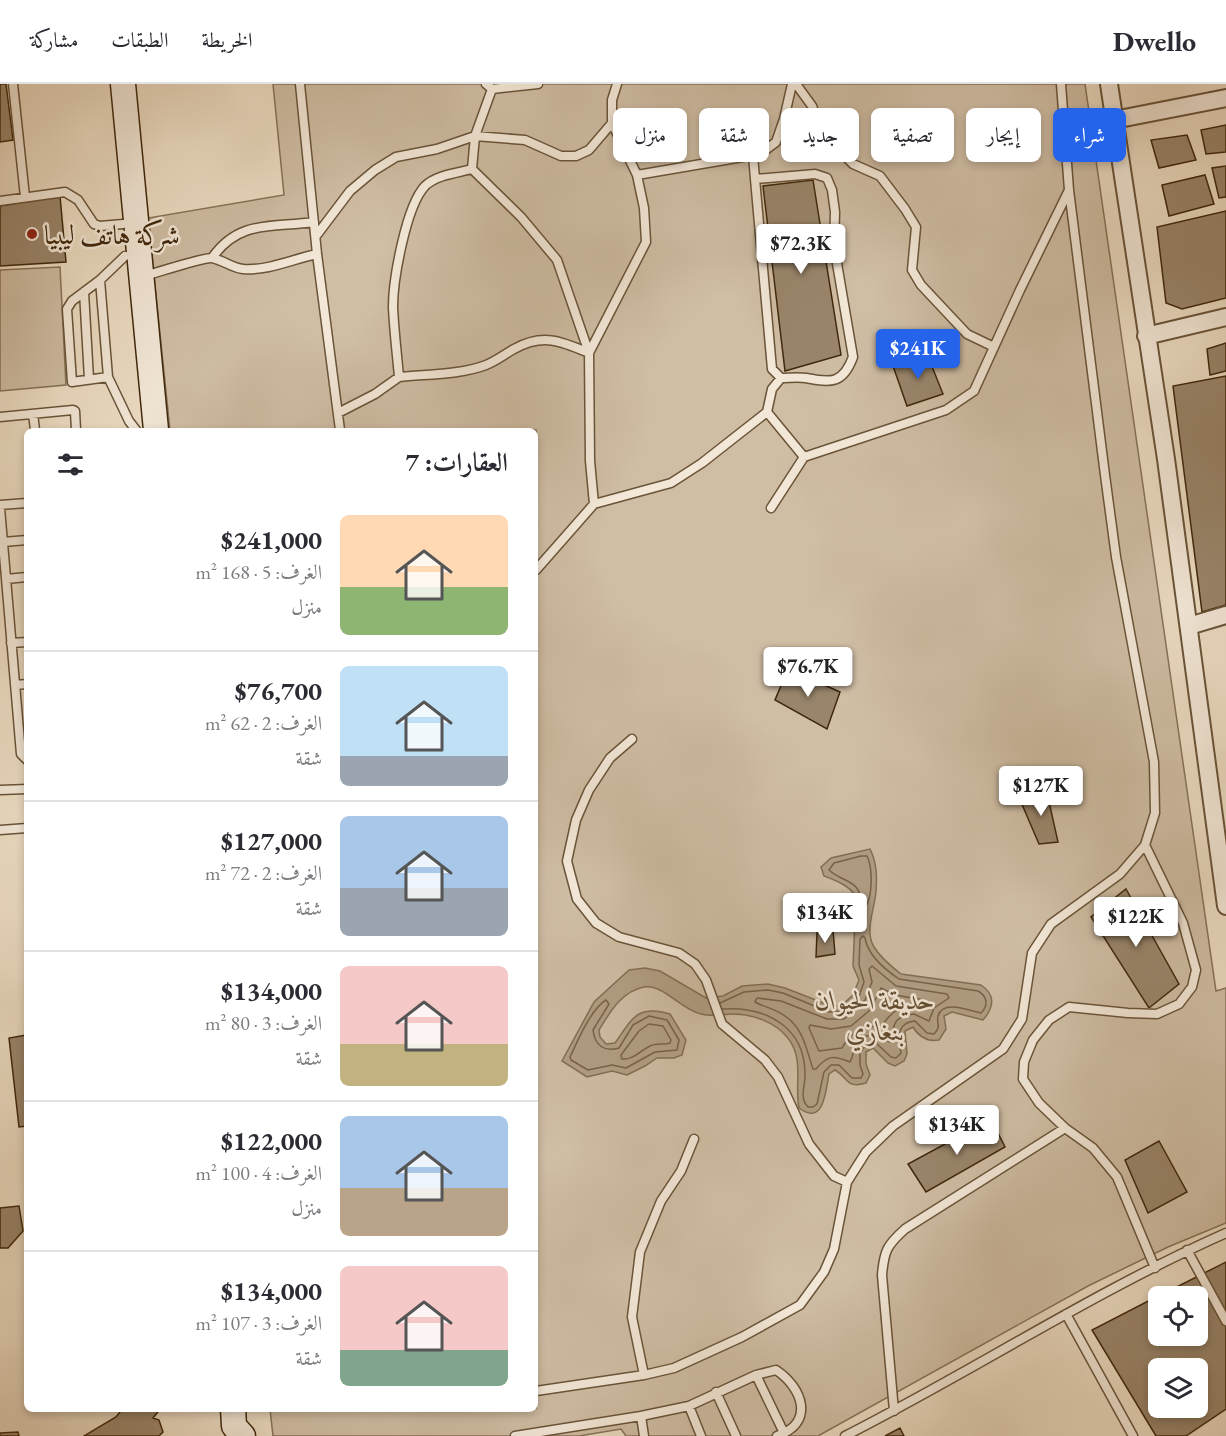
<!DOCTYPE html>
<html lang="ar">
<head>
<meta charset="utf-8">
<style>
  :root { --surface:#fff; --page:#f2f2f3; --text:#2b2b33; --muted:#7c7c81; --line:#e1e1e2; --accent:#2563eb }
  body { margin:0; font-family:"EB Garamond",Amiri,serif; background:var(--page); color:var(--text); direction:rtl; height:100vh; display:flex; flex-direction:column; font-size:22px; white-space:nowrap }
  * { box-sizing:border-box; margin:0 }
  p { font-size:20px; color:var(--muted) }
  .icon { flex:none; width:33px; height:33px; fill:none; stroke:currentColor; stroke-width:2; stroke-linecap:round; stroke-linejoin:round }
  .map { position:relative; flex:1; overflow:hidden; direction:ltr }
  .drawer { position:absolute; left:24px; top:344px; width:514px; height:984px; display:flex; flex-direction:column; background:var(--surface); border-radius:9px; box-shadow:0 3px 9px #0003; direction:rtl }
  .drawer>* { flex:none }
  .banner { position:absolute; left:556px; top:24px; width:570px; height:54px; direction:rtl; display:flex; gap:12px }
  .controls { position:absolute; left:1148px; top:1202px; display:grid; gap:12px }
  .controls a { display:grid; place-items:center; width:60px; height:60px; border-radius:9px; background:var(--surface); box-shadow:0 3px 9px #0003; font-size:30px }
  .price { position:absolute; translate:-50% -51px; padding:0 14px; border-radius:6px; background:#fff; color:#222; font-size:20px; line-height:39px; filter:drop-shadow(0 2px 3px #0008) }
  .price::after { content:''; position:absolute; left:50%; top:36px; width:18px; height:14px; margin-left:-9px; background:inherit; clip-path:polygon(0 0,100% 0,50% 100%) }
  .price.selected { background:var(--accent); color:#fff }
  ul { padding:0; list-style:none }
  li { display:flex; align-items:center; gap:18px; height:150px; padding:0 30px }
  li+li { border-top:2px solid var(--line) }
  li span { display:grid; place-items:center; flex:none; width:168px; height:120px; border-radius:9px; color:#555 }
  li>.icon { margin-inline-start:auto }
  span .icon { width:72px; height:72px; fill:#fffc; stroke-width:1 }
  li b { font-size:26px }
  h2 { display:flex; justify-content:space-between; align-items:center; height:72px; padding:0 30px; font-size:26px }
  .tag { padding:0 21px; border-radius:9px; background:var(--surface); box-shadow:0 3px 9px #0003; font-size:21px; line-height:54px }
  .tag.selected { background:var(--accent); color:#fff }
  header { display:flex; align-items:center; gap:36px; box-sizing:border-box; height:84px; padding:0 30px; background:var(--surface); border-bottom:2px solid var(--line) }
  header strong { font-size:28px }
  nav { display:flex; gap:33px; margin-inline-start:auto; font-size:21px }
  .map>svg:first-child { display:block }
</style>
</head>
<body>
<header>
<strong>Dwello</strong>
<nav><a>الخريطة</a><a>الطبقات</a><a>مشاركة</a></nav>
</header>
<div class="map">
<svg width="1226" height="1352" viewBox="0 0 1226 1352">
  <rect width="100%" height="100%" fill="#ecdcc3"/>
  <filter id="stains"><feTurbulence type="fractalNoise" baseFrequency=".00333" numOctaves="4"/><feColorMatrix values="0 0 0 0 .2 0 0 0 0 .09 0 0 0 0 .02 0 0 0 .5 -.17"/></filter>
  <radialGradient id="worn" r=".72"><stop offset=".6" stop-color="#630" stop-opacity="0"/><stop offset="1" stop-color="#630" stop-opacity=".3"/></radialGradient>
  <path fill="#cfbda4" stroke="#877258" stroke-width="1.5" d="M273,0H1085L1216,907L1226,904V1139L1168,1163L1088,1202L818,1352H626L621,1345L579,1352H273L270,1325L536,1324V346H170L148,134L284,111Z
    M60,183L66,301L0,307V186Z"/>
  <path fill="#b19e84" stroke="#836e54" stroke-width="1.5" d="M870,765C877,779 877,793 876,807C875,824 864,847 874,863C880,873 892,883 901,890L981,901C996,911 994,923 983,936L952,928L944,932L946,945L939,956C927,958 919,953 913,943L905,947L907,970L904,977L895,982L888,979L873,964L866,968V980L870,991L866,999C846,1005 849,994 835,986L829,990C826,1006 824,1043 799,1024C794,1000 805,974 787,953C775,938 752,930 733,930C723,930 711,933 701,930C681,926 664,900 644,903C622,907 610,928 599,946L600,953L606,960L615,959C632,935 637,920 670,930L686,956L682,971L674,974H657L645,982L627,991L612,987L587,993L562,977L594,918L629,886L645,884L660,887L706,914L723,912L742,902L768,900L785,904L831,922H841L853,911L859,896L853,882L856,812C848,801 837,797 824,792L821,783L831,774Z"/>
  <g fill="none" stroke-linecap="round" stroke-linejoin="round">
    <path stroke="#786248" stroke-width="1.5" d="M861,772H867C873,784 873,815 864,825L861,823C862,794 844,800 829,786L834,779Z
      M872,882L896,902L947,910L949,914L934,924L929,937L914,930C890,933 895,943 890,958L873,951C850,953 857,965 850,978C835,972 828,970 816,985H813C806,965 804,945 785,932C776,925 764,923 755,918L757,914L781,917L827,935H844L865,916L872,898L869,885Z
      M881,904L895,911L924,916L926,920L923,922C904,918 891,927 881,943C863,940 851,948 842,964L819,967L809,944L810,941L831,945L851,942L870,926Z
      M606,916L609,920L593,946C595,962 604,968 619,964L633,941L649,932L667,936L679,956L677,966L655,968L626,984L612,981L588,986L571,976L570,973C578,956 591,925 606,916Z
      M720,919L744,908L768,906L783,909L829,928L843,927L858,915L864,898L859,881L860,855L863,852L865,854C868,871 884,885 899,895L978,907C987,912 989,921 981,929C970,927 943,915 938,932C936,941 942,941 934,950L927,949L915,937C895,939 899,954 901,969L896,974L891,973L876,959H868L860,968V981L863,990L861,994H852L839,981H831L824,988L817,1020L813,1023H808C799,1014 805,1002 805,992C806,943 766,922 722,925
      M649,940L663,942L671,956L670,959C664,961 656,959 650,962C640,967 633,976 622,975L621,971L639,947Z"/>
  </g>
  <path fill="#99856b" stroke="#3f270b" stroke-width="1.5" fill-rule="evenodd" d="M0,0H6L13,56L0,58Z
    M1226,41V68L1206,70L1201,46Z
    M1187,51L1196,76L1159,84L1151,56Z
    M1226,82V113L1219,114L1212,84Z
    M1205,91L1214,120L1169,132L1162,101Z
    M813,96L841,271L785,287L763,102Z
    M60,112L66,178L0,182V122Z
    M1226,127V214L1182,225L1166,219L1157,143Z
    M1226,259V287L1210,291L1207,265Z
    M927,270L943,310L907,322L893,282Z
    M1226,292V521L1202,528L1173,302Z
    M788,585L840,608L827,645L775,616Z
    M1046,704L1058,758L1039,760L1021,718Z
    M1126,805L1179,900L1149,924L1091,833Z
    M833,846L835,870L816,873L817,849Z
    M27,951V1042L19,1043L9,954Z
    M991,1035L1005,1063L926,1108L908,1080Z
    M1159,1057L1187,1108L1148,1129L1125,1076Z
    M19,1122L23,1147L8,1164H0V1124Z
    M1226,1178V1325L1186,1352H1156L1092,1246L1158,1212V1251H1197V1212H1159ZM1158,1284H1197V1323H1158Z
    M123,1324H161L153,1334L159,1336L163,1348L159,1352H84L116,1333Z
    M900,1344L904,1352H885Z
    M18,1348L19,1352H0V1349Z"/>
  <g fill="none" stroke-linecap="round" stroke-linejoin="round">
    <g stroke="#6a5439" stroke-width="11">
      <path id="lane" d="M13,0L25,113
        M300,0L317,170L340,346
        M486,0L492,5L538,0
        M617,0L612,16V39L637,91L760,70L776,58L784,35L792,0
        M796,0L812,22L822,49L853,80L880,92L905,125L916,143L912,186L921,201L967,250L994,263
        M753,71L755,95L772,285L781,294C789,294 798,293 806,294C831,299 843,300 853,273L834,162L835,128L832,106L827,94L815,90L755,95
        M472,85L475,52L492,5
        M637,91L644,124L646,158L589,269C561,257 543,249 514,265C505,270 496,277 486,281C460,291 427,290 399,293C397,270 394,246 393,223C393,196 406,122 425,102C436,91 457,89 472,85L521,133L557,176L589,269L590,377L594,420L671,399L702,379L767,328L804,373
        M0,117L65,108L78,116L94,140L100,142L123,140
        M316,152L350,107L375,86L396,73L437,65L475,52L525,56L561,72H576L589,66L612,39
        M125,172L100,196L108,293L129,337L136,346
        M212,174C239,135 273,144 314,138
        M144,192C156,189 204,173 212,174C223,176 232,184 243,185C268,187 293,175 317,170
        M100,196L72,217L67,225L72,298L108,293
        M84,208L89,295
        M767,328L772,305L781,294
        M338,329L375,310L399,293
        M33,330L35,346
        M0,333L73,326L75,327L76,346
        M0,421L27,419
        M0,424L21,670L27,676
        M771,424L804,373L946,326L974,307L1020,206L1069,106
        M3,458L27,456
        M536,486L594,420
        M6,495L27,493
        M11,559L27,558
        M15,601L27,600
        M632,655L610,674L589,706L576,736L567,777L577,815L596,839L619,853L679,869L695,880L706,896L722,940L765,976L778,993L809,1060L834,1092L847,1098
        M0,706L27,705
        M0,746L27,744
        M1145,761L1183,839L1196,886L1192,903L1179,920L1157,930L1128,929L1069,923L1049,936L1033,956L1024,978L1023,995L1039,1019L1065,1044L1093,1064L1117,1093L1155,1184
        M1187,1166L1226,1237
        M1066,1230L1133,1352
        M644,1291L632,1233L640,1168L661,1117L681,1087L694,1055
        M756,1291L784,1349
        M536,1307L644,1291L674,1284L742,1253L800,1221L824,1188L834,1165L847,1098L866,1068L893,1042L1003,965L1022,935L1032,869L1051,840L1120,790L1145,761L1155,729L1154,678L1116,473L1105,391L1069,106L1061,0
        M716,1308L736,1352
        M689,1322L701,1352
        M894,1327L882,1191C884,1167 887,1161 905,1145L1065,1044
        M641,1332L689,1322L756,1291L776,1286C803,1304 815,1339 777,1352
        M515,1352L641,1332L644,1352
        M845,1352C973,1287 1095,1207 1226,1149"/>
    </g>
    <g stroke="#6a5439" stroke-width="20">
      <path id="street" d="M1109,0L1166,375L1226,822
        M1114,36L1226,14
        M1146,252L1226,233
        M1189,542L1226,531"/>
    </g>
    <g stroke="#3f270b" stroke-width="27">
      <path id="secondary" d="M123,0L156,346
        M233,1324L234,1342L243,1352"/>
    </g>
    <use href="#lane" stroke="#f3e8d8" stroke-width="8"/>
    <use href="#street" stroke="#f3e8d8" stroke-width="16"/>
    <use href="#secondary" stroke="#f3e8d8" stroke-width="24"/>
  </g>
  <circle fill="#8f2418" stroke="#f3e8d8" stroke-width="2" cx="32" cy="150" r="6"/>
  <g text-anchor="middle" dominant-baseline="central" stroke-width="5" stroke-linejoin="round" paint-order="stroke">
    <g font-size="27" fill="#3f270b" stroke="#f3e8d8" text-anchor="start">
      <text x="44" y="150">شركة هاتف ليبيا</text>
    </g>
    <g font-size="27" font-style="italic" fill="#634c31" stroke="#f3e8d8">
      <text x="875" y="915">حديقة الحيوان<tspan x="875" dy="31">بنغازي</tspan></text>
    </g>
  </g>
  <rect width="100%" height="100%" filter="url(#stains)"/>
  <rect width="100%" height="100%" fill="url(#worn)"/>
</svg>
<div class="controls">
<a><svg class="icon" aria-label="locate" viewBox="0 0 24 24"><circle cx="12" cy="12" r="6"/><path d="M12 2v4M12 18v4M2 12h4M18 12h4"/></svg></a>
<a><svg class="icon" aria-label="layers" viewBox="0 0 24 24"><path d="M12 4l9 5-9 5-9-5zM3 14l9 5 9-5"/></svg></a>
</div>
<b class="price" style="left:801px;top:191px">$72.3K</b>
<b class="price selected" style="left:918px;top:296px">$241K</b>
<b class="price" style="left:808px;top:614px">$76.7K</b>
<b class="price" style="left:1041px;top:733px">$127K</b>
<b class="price" style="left:825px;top:860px">$134K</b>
<b class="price" style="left:1136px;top:864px">$122K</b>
<b class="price" style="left:957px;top:1072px">$134K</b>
<div class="banner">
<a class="tag selected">شراء</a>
<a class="tag">إيجار</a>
<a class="tag">تصفية</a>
<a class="tag">جديد</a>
<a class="tag">شقة</a>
<a class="tag">منزل</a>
</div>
<section class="drawer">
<h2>العقارات: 7<svg class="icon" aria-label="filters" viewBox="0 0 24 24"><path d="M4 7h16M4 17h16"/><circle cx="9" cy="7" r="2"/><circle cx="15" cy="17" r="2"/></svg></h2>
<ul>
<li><span style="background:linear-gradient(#ffd9b3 60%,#8fb573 0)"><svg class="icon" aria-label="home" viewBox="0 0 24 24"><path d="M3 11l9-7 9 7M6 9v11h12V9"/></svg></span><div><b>$241,000</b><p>الغرف: 5 · 168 m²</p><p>منزل</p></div></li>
<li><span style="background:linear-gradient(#bfe0f5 75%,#9aa5b1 0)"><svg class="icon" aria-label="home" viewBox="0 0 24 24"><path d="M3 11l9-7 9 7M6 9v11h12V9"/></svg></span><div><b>$76,700</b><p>الغرف: 2 · 62 m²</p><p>شقة</p></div></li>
<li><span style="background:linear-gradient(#a9c7e8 60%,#9aa5b1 0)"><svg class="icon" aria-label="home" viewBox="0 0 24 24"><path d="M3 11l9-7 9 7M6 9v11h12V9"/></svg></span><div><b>$127,000</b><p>الغرف: 2 · 72 m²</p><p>شقة</p></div></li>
<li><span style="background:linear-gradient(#f6c9c9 65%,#c2b280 0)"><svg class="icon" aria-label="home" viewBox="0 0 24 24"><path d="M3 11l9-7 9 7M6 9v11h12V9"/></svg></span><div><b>$134,000</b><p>الغرف: 3 · 80 m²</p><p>شقة</p></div></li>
<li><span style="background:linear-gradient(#a9c7e8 60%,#b9a48a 0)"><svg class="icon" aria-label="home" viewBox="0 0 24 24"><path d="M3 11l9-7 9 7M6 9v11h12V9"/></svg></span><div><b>$122,000</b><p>الغرف: 4 · 100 m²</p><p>منزل</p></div></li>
<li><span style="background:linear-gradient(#f6c9c9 70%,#7fa58c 0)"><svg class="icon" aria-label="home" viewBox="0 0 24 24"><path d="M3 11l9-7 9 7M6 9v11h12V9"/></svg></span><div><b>$134,000</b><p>الغرف: 3 · 107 m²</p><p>شقة</p></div></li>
</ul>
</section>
</div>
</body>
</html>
